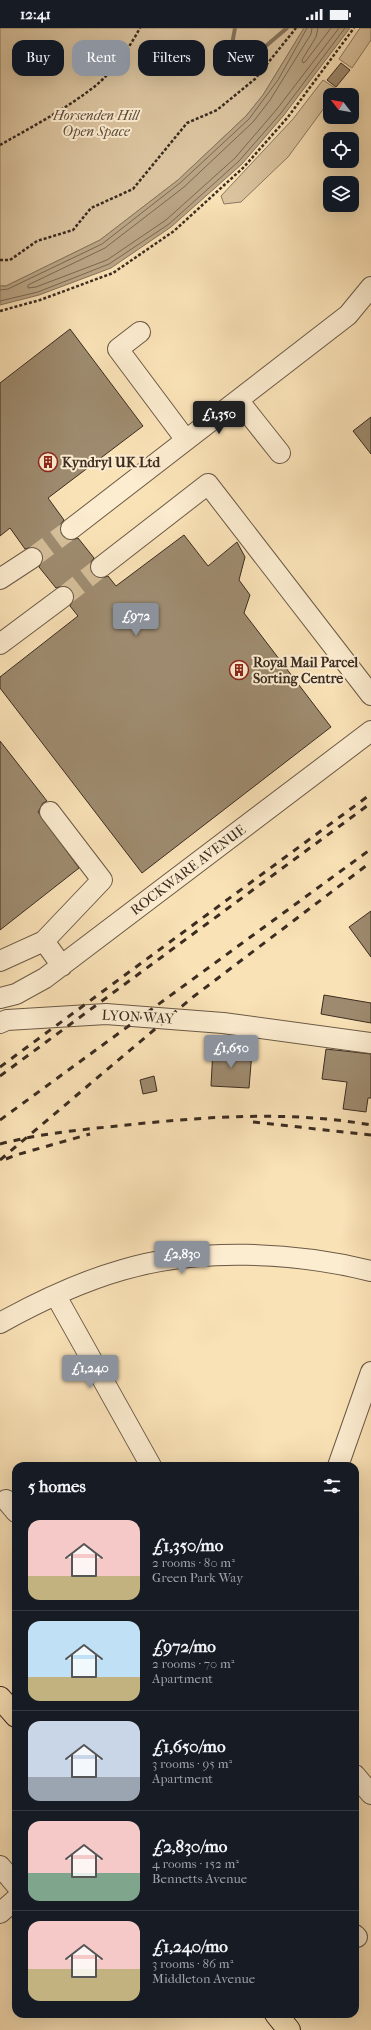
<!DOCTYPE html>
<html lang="en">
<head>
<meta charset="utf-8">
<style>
  :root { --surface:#171b24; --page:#242831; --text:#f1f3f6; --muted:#9ea1a6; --line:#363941; --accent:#8c9099 }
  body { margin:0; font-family:"IM FELL French Canon",serif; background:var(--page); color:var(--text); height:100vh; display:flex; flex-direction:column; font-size:15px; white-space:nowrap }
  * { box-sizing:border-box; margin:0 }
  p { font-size:13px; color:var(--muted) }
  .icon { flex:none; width:22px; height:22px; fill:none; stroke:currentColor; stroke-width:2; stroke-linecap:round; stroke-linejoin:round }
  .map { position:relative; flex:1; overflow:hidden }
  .details { position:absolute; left:12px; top:1434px; width:347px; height:556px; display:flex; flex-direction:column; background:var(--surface); border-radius:12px; box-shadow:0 4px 16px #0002 }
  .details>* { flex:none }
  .banner { position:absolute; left:12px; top:12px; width:347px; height:36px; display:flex; gap:8px }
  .needle { width:26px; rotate:301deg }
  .controls { position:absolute; left:323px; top:60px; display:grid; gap:8px }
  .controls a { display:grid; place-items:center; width:36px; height:36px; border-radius:8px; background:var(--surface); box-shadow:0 4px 16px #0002; font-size:20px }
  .price { position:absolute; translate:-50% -34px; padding:0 9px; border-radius:4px; background:var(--accent); color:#fff; font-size:13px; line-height:26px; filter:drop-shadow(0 1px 2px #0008) }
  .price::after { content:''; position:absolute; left:50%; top:24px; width:12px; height:9px; margin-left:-6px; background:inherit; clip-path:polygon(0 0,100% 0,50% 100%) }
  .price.on { background:#222; color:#fff }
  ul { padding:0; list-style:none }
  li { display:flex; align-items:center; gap:12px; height:100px; padding:0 16px }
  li+li { border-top:1px solid var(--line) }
  li span { display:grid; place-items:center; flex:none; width:112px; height:80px; border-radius:12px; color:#555 }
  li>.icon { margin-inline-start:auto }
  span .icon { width:48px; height:48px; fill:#fffc; stroke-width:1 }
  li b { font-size:17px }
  h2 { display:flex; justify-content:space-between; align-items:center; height:48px; padding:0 16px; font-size:17px }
  .pill { padding:0 14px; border-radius:12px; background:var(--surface); box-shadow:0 4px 16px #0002; font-size:14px; line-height:36px }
  .pill.on { background:var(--accent); color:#fff }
  .status { display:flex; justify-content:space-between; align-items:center; height:28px; padding:0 20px; background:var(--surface); direction:ltr }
  .status svg { height:11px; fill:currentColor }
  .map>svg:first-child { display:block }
</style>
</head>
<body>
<div class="status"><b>12:41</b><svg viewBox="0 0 49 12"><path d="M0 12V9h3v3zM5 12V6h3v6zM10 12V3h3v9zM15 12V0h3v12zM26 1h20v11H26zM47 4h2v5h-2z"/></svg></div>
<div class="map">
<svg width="371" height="2002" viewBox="0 0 371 2002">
  <rect width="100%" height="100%" fill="#fae2b7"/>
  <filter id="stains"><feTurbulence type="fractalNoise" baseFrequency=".005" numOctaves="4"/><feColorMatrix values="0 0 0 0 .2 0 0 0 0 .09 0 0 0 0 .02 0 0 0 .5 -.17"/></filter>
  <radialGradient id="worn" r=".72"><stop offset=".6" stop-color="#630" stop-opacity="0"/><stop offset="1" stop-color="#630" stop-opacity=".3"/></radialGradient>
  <path fill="#dac39e" stroke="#8a7860" d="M0,0H304L263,67L246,88L178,152L100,212L6,258H0Z
    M360,0H371V12L352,40L339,31Z
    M323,52L338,62L334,67H330V72L288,129L241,174L224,176L221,168L293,91Z"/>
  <path fill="#b9a484" stroke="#87745c" d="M304,0H350L284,87L242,136L171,199L111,240L39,267L0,277V258H6L100,212L178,152L246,88L263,67Z"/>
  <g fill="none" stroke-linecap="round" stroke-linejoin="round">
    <path stroke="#7a6852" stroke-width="1" d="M312,0L311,6L270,72L253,94L184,159L105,220L28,257V260L36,259L107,232L166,192L235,130L277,81L339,0
      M318,0L316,9L302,32L303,35L305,34L331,0
      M0,262L8,261L102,216L180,155L249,91L278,52L307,0
      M0,273L38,264L109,236L169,196L239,133L281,85L345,0"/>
    <path stroke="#87745c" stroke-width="4" d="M235,0L229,33L240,40L287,0"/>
  </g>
  <path fill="#9e8b6f" stroke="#3b2c21" d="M341,35L350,42L336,59L327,52Z
    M70,301L143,398L48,470L64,492L60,497L62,508L66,511L72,512L78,510L94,530L91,534L90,540L92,546L102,550L108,548L116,558L184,507L208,538L237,514L245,529L239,552L250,567L244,585L331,699L142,845L0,660V649L78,588L70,578L74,568L72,562L62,558L56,560L39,539L43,530L41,523L32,519L25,521L10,500L0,508V355Z
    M371,389V426L353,403Z
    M0,713L47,773L43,775L38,784L79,840L0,902Z
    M371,883V929L349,899Z
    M324,967L371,975V995L321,986Z
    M213,1021L252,1024L249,1060L211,1058Z
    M326,1021L371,1026V1070H368L366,1084L343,1081L347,1054L322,1051Z
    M154,1048L157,1063L143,1066L140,1052Z"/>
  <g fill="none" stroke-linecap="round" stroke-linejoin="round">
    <path stroke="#d4be99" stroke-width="20" stroke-dasharray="20 10" stroke-linecap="butt" d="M32,530L71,501
      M63,569L101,539"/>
    <g stroke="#6b5a46" stroke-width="22">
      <path id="minor" d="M140,304L118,321L186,412
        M238,372L280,425
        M71,501L348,287L371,259
        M101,539L208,456L371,667
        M0,551L32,530
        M0,616L63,569
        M44,913L102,852L50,784
        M0,933L44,913L62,938
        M0,970L16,966L45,950L371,703
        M0,995L7,992L106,986L223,995L371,1015
        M56,1268L151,1438
        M0,1295C38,1274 80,1254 122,1242C198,1219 295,1224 371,1243
        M338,1438L371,1344
        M6,1472L16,1484
        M355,1747L371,1766
        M0,1838L16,1857
        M0,1885L16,1871
        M355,1907L357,1909"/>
    </g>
    <g stroke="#3b2c21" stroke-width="24">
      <path id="major" d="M0,1670L16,1688
        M276,1986L289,2002"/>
    </g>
    <path stroke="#3b2c21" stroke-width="2.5" stroke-dasharray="3 2" stroke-linecap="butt" d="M0,117C30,100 62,83 90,62C111,47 128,22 140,0
      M0,232H10L37,213L73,202L91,180L133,161L187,95L217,82L255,51L296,0
      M0,283L40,272L113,245L174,203L244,139L288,89L354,0"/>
    <use href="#minor" stroke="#fcecd0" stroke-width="20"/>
    <use href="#major" stroke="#fae2b7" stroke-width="22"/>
    <path stroke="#3b2c21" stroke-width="3" stroke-dasharray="7 7" stroke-linecap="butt" d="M0,1039L371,766
      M0,1048L371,775
      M0,1092L371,821
      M253,1094L371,1107
      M0,1116C38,1106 78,1102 117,1098C201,1089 287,1082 371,1097
      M6,1131L16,1127L90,1106
      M0,1132L193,969L371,834"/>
  </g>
  <defs>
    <g id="building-ring" transform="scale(1)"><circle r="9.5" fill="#fcecd0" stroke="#8f2418" stroke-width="1.5"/><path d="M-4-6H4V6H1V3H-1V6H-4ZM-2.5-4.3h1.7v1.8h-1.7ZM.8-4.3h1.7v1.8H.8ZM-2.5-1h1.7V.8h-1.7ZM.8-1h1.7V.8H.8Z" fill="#8f2418"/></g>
  </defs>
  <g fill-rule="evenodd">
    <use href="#building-ring" x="48" y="434"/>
    <use href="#building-ring" x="239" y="642"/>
  </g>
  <g text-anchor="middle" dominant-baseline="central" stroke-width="4" stroke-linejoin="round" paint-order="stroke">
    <g font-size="14" font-style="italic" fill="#5b4a3a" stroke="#fcecd0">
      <text x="96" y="87">Horsenden Hill<tspan x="96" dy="16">Open Space</tspan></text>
    </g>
    <g font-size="14" font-weight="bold" fill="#3b2c21" stroke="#fcecd0" text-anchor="start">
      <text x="62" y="434">Kyndryl UK Ltd</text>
      <text x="253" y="634">Royal Mail Parcel<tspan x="253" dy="16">Sorting Centre</tspan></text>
    </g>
    <g font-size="14" fill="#3b2c21" stroke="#fcecd0">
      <text transform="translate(188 842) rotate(-37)">ROCKWARE AVENUE</text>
      <text transform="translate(138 989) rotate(3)">LYON WAY</text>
    </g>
  </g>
  <rect width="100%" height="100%" filter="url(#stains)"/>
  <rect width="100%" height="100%" fill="url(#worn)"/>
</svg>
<div class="controls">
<a><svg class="needle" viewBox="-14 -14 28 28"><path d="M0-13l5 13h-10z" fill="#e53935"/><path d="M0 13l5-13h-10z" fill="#9ea1a6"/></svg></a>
<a><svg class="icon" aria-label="locate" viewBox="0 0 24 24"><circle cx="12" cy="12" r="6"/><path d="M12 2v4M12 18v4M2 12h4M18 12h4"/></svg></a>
<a><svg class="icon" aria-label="layers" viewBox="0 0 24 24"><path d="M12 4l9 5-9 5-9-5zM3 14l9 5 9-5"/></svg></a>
</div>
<b class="price on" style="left:219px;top:407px">£1,350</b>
<b class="price" style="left:136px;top:609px">£972</b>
<b class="price" style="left:231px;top:1041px">£1,650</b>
<b class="price" style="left:182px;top:1247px">£2,830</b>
<b class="price" style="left:90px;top:1361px">£1,240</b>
<div class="banner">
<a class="pill">Buy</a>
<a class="pill on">Rent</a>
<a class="pill">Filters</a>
<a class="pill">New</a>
</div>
<section class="details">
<h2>5 homes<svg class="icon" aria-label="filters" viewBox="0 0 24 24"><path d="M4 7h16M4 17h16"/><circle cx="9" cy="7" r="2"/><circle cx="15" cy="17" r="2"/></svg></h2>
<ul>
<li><span style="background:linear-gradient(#f6c9c9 70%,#c2b280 0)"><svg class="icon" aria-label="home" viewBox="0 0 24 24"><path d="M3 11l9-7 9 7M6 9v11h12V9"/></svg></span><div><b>£1,350/mo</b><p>2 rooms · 80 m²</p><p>Green Park Way</p></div></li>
<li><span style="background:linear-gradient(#bfe0f5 70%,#c2b280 0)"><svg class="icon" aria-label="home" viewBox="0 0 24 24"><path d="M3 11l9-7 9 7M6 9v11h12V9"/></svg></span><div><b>£972/mo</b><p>2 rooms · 70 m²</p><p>Apartment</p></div></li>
<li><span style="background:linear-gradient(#c9d6e8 70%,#9aa5b1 0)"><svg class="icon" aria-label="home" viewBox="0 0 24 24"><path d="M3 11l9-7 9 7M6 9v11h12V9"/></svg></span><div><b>£1,650/mo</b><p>3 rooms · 95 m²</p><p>Apartment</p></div></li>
<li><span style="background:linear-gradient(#f6c9c9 65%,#7fa58c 0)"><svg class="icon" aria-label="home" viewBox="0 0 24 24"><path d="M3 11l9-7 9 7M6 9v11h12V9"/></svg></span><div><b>£2,830/mo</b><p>4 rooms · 152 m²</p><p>Bennetts Avenue</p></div></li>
<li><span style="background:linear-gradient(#f6c9c9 60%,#c2b280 0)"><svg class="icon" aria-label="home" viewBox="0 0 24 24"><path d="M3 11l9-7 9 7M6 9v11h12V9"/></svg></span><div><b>£1,240/mo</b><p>3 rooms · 86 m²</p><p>Middleton Avenue</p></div></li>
</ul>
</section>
</div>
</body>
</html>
